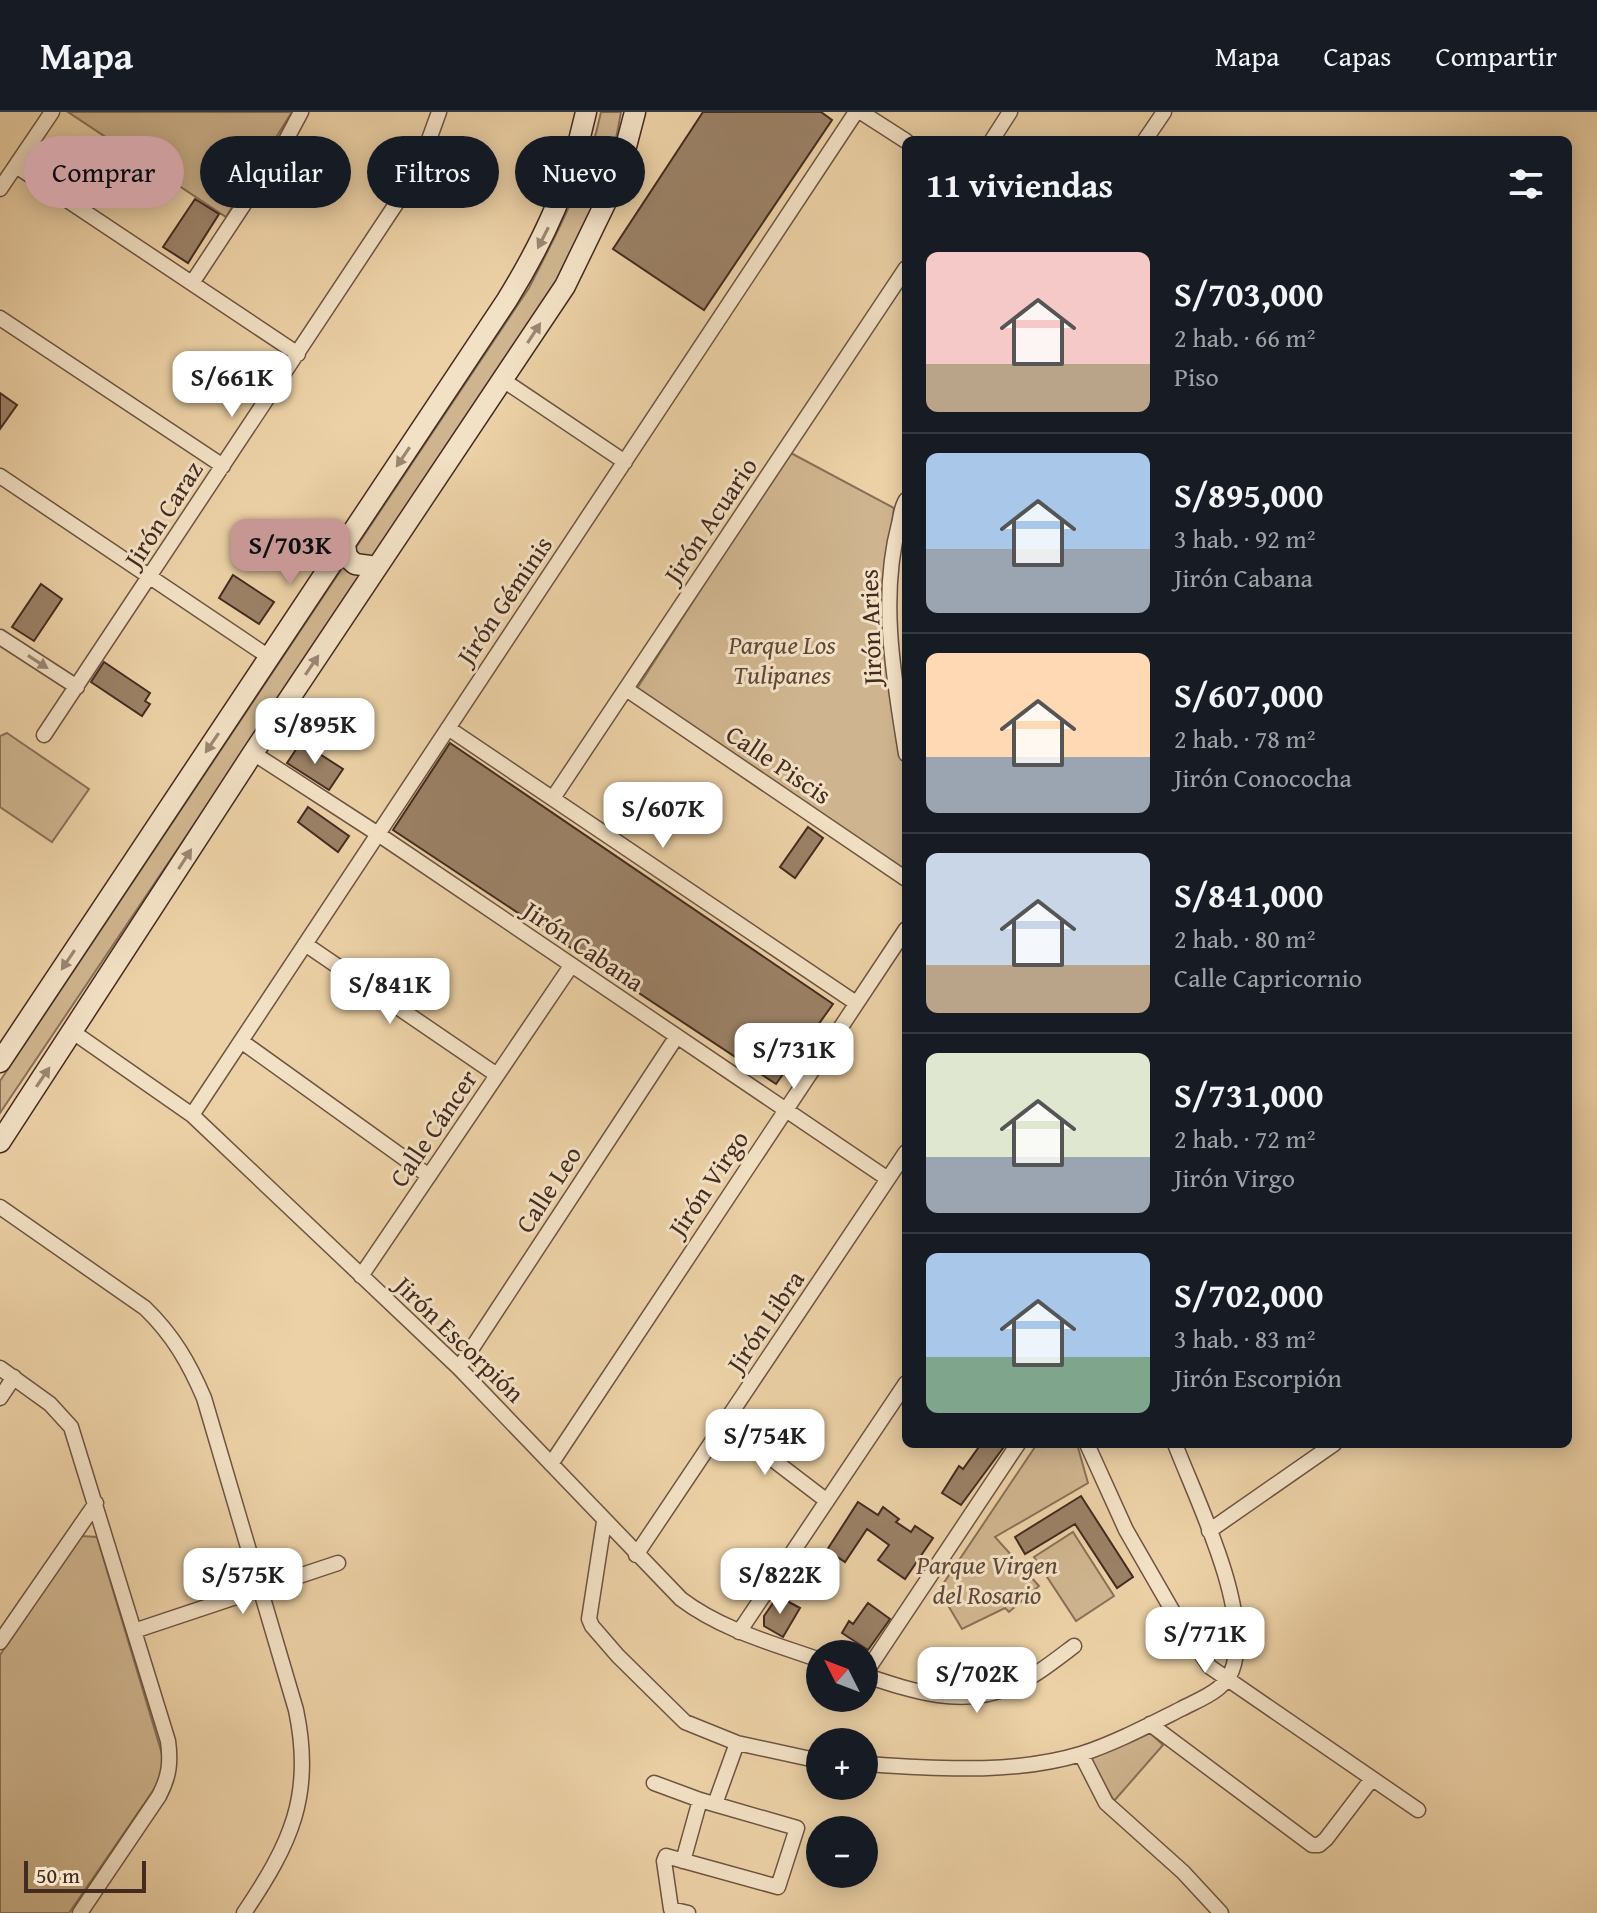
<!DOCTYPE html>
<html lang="es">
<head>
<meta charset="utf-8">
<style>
  :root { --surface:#171b24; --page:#242831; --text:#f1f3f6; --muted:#9ea1a6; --line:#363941; --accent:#c59692 }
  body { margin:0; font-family:"Gentium Book Plus",serif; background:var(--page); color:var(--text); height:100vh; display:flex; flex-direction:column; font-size:30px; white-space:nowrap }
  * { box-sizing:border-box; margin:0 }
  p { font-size:26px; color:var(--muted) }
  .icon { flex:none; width:44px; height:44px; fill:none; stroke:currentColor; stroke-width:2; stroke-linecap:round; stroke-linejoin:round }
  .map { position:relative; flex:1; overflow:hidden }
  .details { position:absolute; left:902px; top:24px; width:670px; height:1312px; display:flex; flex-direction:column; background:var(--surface); border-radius:12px; box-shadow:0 4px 20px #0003 }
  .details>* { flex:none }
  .top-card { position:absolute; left:24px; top:24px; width:758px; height:72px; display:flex; gap:16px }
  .needle { width:52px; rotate:312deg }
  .fabs { position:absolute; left:806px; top:1528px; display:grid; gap:16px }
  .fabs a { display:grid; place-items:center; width:72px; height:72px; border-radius:50%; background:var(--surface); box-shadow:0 4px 20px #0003; font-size:40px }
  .scale { position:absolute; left:24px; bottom:20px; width:122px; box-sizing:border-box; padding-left:8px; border:4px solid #442b21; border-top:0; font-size:22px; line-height:28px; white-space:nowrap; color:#442b21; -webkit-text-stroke:6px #f3e1c5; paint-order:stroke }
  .price { position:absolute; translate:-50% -68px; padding:0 18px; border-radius:16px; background:#fff; color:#222; font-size:26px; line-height:52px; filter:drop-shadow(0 2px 4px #0008) }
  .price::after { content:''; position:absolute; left:50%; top:48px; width:24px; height:18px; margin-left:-12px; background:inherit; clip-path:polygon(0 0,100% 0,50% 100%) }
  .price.selected { background:var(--accent); color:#111 }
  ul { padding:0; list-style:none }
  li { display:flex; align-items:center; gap:24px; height:200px; padding:0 24px }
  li+li { border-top:2px solid var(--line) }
  li span { display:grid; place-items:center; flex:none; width:224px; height:160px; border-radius:12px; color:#555 }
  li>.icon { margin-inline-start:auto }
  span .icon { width:96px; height:96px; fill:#fffc; stroke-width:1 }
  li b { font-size:34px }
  h2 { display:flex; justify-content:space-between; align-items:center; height:96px; padding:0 24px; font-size:34px }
  .chip { padding:0 28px; border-radius:36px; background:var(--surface); box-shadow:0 4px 20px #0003; font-size:28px; line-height:72px }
  .chip.selected { background:var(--accent); color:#111 }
  header { display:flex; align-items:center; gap:48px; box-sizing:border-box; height:112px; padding:0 40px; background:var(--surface); border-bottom:2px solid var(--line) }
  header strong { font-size:38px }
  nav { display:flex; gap:44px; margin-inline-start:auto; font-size:28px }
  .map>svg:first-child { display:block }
</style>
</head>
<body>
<header>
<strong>Mapa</strong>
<nav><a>Mapa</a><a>Capas</a><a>Compartir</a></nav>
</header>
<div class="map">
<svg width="1597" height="1801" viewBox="0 0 1597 1801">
  <rect width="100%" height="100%" fill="#ecd1a6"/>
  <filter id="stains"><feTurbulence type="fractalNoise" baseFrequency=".0025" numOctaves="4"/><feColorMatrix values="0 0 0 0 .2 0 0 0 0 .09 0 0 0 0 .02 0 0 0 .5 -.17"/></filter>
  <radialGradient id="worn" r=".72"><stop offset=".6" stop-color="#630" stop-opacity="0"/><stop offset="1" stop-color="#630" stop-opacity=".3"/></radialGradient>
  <path fill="#cfb58f" stroke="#8a7058" stroke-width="2" d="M68,0H292L226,105Z
    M601,0H621C611,66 585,117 555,176L0,1001V969L529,176C558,119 588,63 601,0Z
    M789,340L894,396L887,453L899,621L906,652V759L636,578Z
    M7,621L89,677L52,730L0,695V624Z
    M1037,1332H1077L1088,1371L995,1425L1039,1474L1009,1500L1005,1496L962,1517L939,1478Z
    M1073,1420L1114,1484L1076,1509L1034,1445Z
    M81,1424L97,1425L162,1642L163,1656L159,1670L69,1801H0V1543Z
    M1148,1619L1163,1633L1114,1689L1090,1647Z"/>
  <path fill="#9b8166" stroke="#442b21" stroke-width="2" d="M703,0H821L832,8L704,198L613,137Z
    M195,87L219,102L188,151L163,135Z
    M0,281L17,293L0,317Z
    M233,463L274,490L259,512L219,486Z
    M41,472L62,487L34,529L12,515Z
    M104,550L150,581L145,589L150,592L142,604L91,570Z
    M301,630L343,657L329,678L287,651Z
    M450,631L833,892L776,972L393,718Z
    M308,695L349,724L338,740L298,710Z
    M808,715L823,726L795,766L780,755Z
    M981,1332H1006L961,1393L942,1381L959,1354L963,1357Z
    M1081,1384L1133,1465L1117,1476L1075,1412L1025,1442L1015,1425Z
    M858,1390L878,1403L883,1395L899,1407L896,1410L911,1420L915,1414L933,1426L905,1467L878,1448L889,1433L867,1417L845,1450L827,1438Z
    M778,1484L800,1496L783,1525L764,1514V1504Z
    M868,1491L890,1507L868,1538L842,1521L849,1509L853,1512Z"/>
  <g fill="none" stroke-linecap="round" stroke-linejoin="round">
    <g stroke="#6e5442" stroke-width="17">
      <path id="minor" d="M861,0L906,29
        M992,28L1010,0
        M1145,28L1164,0
        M16,54L298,242
        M0,77L52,0
        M192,171L285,30L301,0
        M0,206L223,354
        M503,268L625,350
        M0,364L269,545
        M906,388C901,396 901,404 899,412C879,486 894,567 906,642
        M0,525L77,575
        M626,577L906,767
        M448,616L856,891
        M44,623L396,92L423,44L439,0
        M253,641L378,722L888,1067
        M553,686L906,156
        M305,832L497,963
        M73,920L192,1003L459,1256L681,1487C722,1518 772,1531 820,1548
        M241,929L429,1064
        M192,1003L856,0
        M0,1095L145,1196C173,1223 189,1251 204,1286L296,1598C314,1683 291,1731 244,1801
        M361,1164L571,854
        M0,1256L50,1292L71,1315L168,1629C171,1651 169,1665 159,1684L80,1801
        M459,1256L677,924
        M0,1286L14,1265
        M725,1311L827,1389
        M1087,1332L1126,1418L1176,1505L1210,1555L1418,1698
        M551,1352L906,817
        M604,1410L589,1507L592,1514L618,1544L685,1610L737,1631L820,1649
        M1209,1419L1334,1332
        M636,1443L906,1040
        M134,1519L338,1451
        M739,1520L906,1271
        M0,1530L96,1391
        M864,1563L1018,1332
        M864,1563C912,1579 961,1596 1011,1575C1033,1566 1054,1549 1074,1534
        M1150,1612L1312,1733H1319L1326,1727L1371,1668
        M1081,1642L1106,1691L1183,1760L1221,1801
        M864,1652C936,1656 1011,1663 1081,1642C1115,1631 1149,1613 1181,1597C1202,1586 1228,1578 1234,1552C1249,1493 1197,1389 1175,1332
        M654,1671L700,1688L797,1716L778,1775L666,1744L664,1749L671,1797L688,1801
        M715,1692L737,1631
        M683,1749L700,1688"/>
    </g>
    <g stroke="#442b21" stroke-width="23">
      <path id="secondary" d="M345,433L347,445L355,452L377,455
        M0,950L507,188C544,128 571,69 586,0
        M0,1030L253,641L565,174L618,65L635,0"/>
    </g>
    <use href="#minor" stroke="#f3e1c5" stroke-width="14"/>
    <use href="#secondary" stroke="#f3e1c5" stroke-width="20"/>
  </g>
  <defs><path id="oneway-solid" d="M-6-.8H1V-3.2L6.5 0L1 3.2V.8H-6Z" transform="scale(2)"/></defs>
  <g fill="#9c8673">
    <use href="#oneway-solid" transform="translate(543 126) rotate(117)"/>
    <use href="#oneway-solid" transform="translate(534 221) rotate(-57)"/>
    <use href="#oneway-solid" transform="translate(403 345) rotate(124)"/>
    <use href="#oneway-solid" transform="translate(38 550) rotate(33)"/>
    <use href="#oneway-solid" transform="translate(312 553) rotate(-56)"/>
    <use href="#oneway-solid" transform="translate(212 631) rotate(124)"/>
    <use href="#oneway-solid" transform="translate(185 747) rotate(-57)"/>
    <use href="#oneway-solid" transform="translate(68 848) rotate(124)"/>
    <use href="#oneway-solid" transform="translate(43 965) rotate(-56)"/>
  </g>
  <g text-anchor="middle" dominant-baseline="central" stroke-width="6" stroke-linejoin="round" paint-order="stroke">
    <g font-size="26" fill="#442b21" stroke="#f3e1c5">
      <text transform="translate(163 402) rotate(-57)">Jirón Caraz</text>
      <text transform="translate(710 408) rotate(-56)">Jirón Acuario</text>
      <text transform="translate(504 488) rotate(-56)">Jirón Géminis</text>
      <text transform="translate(870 515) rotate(-92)">Jirón Aries</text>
      <text transform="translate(779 652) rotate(34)">Calle Piscis</text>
      <text transform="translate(584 834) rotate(34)">Jirón Cabana</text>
      <text transform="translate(433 1016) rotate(-56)">Calle Cáncer</text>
      <text transform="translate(708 1071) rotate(-56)">Jirón Virgo</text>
      <text transform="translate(548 1077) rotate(-57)">Calle Leo</text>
      <text transform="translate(765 1209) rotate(-56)">Jirón Libra</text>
      <text transform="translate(460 1227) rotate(44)">Jirón Escorpión</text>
    </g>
    <g font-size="26" font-style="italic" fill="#604737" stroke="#f3e1c5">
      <text x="782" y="532">Parque Los<tspan x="782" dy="30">Tulipanes</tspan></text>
      <text x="987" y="1452">Parque Virgen<tspan x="987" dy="30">del Rosario</tspan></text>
    </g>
  </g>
  <rect width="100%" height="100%" filter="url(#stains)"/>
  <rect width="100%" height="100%" fill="url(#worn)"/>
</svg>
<div class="fabs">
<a><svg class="needle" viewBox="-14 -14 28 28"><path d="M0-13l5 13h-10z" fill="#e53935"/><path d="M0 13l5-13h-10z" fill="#9ea1a6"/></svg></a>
<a>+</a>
<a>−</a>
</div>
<div class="scale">50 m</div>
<b class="price" style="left:232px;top:307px">S/661K</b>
<b class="price selected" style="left:290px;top:475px">S/703K</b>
<b class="price" style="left:315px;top:654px">S/895K</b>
<b class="price" style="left:663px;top:738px">S/607K</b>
<b class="price" style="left:390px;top:914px">S/841K</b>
<b class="price" style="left:794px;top:979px">S/731K</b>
<b class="price" style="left:765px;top:1365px">S/754K</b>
<b class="price" style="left:243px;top:1504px">S/575K</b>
<b class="price" style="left:780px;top:1504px">S/822K</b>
<b class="price" style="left:1205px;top:1563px">S/771K</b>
<b class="price" style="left:977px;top:1603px">S/702K</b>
<div class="top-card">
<a class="chip selected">Comprar</a>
<a class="chip">Alquilar</a>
<a class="chip">Filtros</a>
<a class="chip">Nuevo</a>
</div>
<section class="details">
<h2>11 viviendas<svg class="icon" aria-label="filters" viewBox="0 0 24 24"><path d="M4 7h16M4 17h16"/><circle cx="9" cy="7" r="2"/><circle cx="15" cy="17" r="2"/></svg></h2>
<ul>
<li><span style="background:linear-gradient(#f6c9c9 70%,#b9a48a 0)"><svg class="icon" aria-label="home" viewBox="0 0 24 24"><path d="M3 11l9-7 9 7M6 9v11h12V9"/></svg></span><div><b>S/703,000</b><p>2 hab. · 66 m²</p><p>Piso</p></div></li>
<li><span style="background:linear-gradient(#a9c7e8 60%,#9aa5b1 0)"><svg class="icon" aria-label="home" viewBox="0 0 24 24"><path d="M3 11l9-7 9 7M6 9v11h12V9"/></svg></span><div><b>S/895,000</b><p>3 hab. · 92 m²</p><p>Jirón Cabana</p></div></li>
<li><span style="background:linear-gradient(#ffd9b3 65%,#9aa5b1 0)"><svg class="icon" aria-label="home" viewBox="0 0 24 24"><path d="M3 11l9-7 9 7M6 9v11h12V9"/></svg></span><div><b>S/607,000</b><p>2 hab. · 78 m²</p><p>Jirón Conococha</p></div></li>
<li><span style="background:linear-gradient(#c9d6e8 70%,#b9a48a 0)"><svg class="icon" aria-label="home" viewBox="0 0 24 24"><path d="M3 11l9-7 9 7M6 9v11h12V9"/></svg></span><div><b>S/841,000</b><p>2 hab. · 80 m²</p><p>Calle Capricornio</p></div></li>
<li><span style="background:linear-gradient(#dfe7d0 65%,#9aa5b1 0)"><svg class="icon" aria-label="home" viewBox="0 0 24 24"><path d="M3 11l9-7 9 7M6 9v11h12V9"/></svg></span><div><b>S/731,000</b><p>2 hab. · 72 m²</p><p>Jirón Virgo</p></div></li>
<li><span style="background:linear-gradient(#a9c7e8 65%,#7fa58c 0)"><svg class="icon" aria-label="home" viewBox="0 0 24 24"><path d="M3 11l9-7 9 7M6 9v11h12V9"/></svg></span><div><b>S/702,000</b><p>3 hab. · 83 m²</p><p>Jirón Escorpión</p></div></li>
</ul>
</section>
</div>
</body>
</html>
